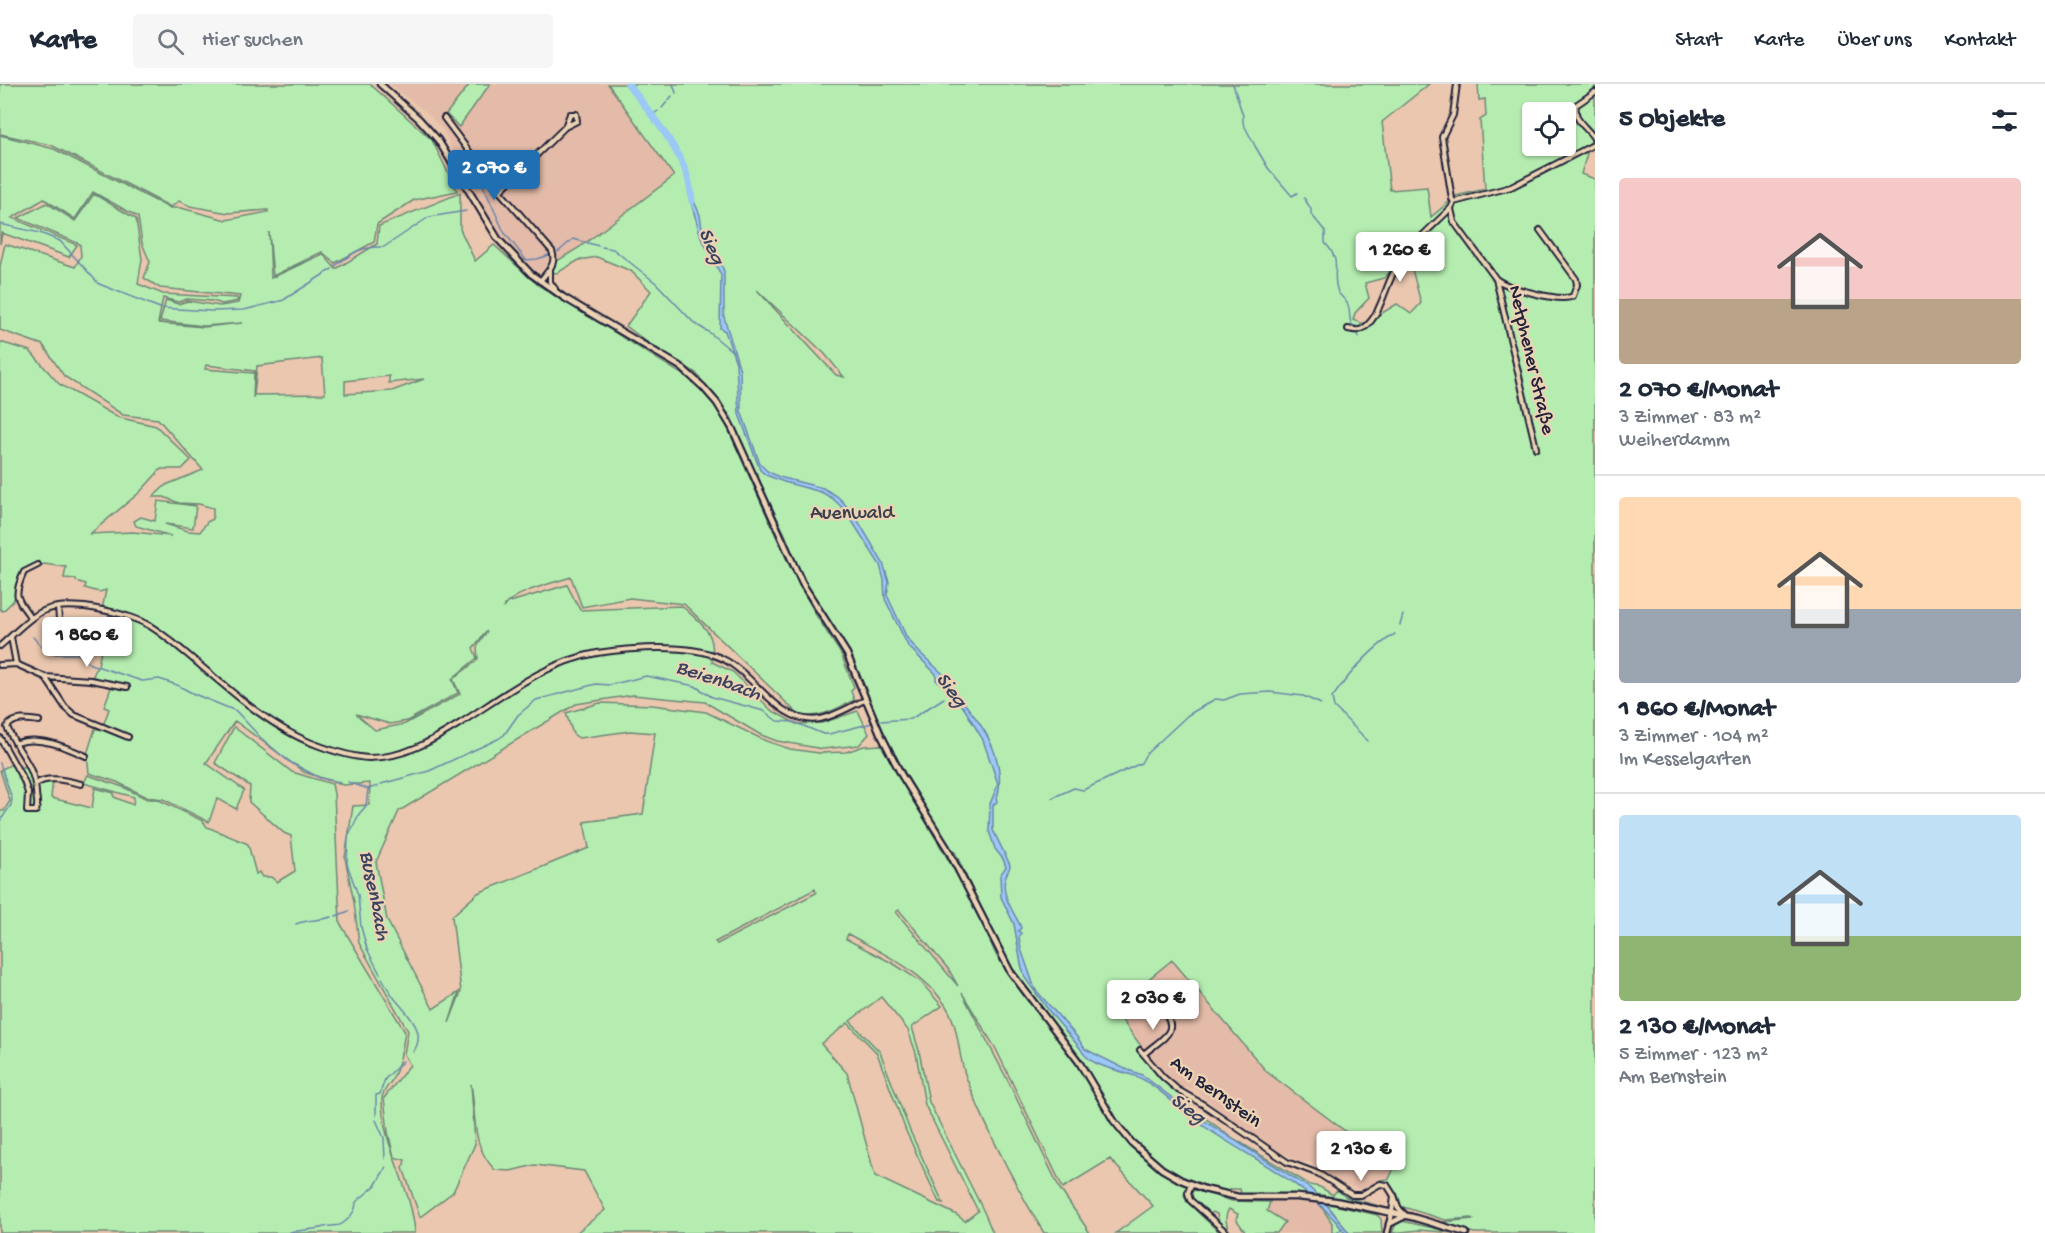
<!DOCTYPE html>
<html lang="de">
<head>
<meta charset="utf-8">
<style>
  :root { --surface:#fff; --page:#f6f6f7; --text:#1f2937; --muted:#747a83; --line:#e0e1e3; --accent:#1f6fb2 }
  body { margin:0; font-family:"Gochi Hand",sans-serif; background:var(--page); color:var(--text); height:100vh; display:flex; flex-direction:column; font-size:22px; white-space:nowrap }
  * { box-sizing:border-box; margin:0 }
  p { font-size:20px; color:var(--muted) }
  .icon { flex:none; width:33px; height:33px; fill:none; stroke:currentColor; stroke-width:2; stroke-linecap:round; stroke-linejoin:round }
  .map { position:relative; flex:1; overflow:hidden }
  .side { display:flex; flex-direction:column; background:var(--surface); width:450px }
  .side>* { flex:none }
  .fabs { position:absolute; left:1522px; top:18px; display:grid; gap:12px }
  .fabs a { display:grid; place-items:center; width:54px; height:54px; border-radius:6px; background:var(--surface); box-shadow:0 2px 4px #0004; font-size:30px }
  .price { position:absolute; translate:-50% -51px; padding:0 14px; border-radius:6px; background:#fff; color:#222; font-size:20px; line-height:39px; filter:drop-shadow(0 2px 3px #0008) }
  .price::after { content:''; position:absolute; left:50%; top:36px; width:18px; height:14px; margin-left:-9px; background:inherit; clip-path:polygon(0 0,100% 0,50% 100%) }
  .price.current { background:var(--accent); color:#fff }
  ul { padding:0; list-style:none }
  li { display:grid; align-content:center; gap:12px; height:318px; padding:0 24px }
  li+li { border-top:2px solid var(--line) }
  li span { display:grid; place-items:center; height:186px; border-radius:6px; color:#555 }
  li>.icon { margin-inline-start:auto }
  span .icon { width:108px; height:108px; fill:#fffc; stroke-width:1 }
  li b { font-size:26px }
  h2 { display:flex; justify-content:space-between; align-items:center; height:72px; padding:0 24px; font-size:26px }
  header { display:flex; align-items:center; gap:36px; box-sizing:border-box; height:84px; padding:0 30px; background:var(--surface); border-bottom:2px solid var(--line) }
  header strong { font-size:28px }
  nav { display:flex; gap:33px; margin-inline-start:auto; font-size:21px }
  .search { width:420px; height:54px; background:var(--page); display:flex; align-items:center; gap:15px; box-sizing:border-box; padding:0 21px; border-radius:6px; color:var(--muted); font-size:22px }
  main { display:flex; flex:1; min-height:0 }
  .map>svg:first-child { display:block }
</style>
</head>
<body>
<header>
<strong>Karte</strong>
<div class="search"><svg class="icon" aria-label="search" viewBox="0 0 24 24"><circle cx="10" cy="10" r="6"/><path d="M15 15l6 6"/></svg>Hier suchen</div>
<nav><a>Start</a><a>Karte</a><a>Über uns</a><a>Kontakt</a></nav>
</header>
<main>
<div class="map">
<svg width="1595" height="1149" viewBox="0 0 1595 1149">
  <rect width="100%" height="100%" fill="#eac7ae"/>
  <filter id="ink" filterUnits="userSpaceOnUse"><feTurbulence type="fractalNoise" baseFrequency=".0167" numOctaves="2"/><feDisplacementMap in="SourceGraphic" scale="12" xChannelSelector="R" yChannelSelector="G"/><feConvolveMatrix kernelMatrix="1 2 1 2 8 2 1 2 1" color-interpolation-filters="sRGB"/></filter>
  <g filter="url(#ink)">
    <path fill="#e4bba8" d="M390,0H608L674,92L580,163L541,187H534L507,160L481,123L443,46L426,28Z
      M1172,875L1202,912L1339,1044L1394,1084L1389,1095L1380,1096L1359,1105L1337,1098L1310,1078H1300L1288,1071L1271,1066L1235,1040L1200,1010L1196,1003L1181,1005L1152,976L1113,924Z
      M1270,1118L1319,1119L1332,1139V1149H1277L1285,1138L1267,1127Z"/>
    <path fill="#b5edb0" stroke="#6c8876" stroke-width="1.5" fill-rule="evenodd" d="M0,0H370L432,56L457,107L414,116L377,140L374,158L335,179L322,168L273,192L269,148L271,194L323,170L336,185L377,160L379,142L460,109V145L475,177L494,161L538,201L693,297L710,315L724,336L789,481L816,531L841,570L854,603L851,607L854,616C836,625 820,635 799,631L684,520L630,514L582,523L571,493C553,499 512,508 503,524L507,519L567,501L580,526L682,522C703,542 716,547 712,578L733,588L771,626L796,640L822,639L858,627L869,650L859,661L823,665L777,657L761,651L705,618L633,611L576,620L399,727L376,778L387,836L433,925L459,908L449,939L461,908L452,832L478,809L589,764L584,738L643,730L655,649L630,647L579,654L573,650L566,629L600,619L652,621L706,628L766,657L790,665L819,669L846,668L864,662L881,661L970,813L996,871L1028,918L1032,915L1005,876L955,768L945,758L898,677L836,548L802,493L785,450L759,398L731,333L696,289L647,258L626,242L651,207L631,187L597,173L579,176L557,189L552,188L557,177L580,163L674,92L608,0H1429L1382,38L1390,106L1427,103L1431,133L1456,112L1485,105L1480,36L1486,32L1485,15L1479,16L1478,0H1595V6L1580,16L1595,10V42L1581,90L1595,95V1149H1474L1443,1138L1473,1135L1471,1134L1445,1136L1400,1122C1396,1109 1394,1101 1380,1096L1389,1095L1394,1084L1267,988L1172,876L1113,924L1141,962L1138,966L1159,994L1181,1011L1183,1018L1233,1054L1310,1101L1320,1103L1333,1111L1337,1106L1346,1113L1379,1122L1322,1111L1241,1110L1240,1105H1231L1229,1108L1189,1097L1184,1111L1187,1118L1220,1149H1116L1153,1122L1110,1075L1063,1104L996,965L962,909L1009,999L1060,1105L1090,1149H1044C1014,1099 987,1047 966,993C957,969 960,941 944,919C921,886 882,869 848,850L846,855L894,880L920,897L942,922L912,943L919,967L929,1018L984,1128L993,1149H576L605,1126L584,1087L535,1081L510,1087L495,1086C470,1060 477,1033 471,1000L475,1060L453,1108L420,1133L403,1084L405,1076L394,1073L388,1048L384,1014L410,981L404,970L408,947L359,859L354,818L345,774L353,722L369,721L370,699L343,701L304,688L235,637L206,679L244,706L236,725L217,714L209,738L163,715L147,713L117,698L89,689L87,670L95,645H102L109,625L104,623L112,601L91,596L98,581L110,528L102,526L106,506L99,508L85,504L86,500L76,497V495L64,494L66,483L44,480L27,487L13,517L3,527L0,525V258L30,267L59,300L117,333L156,342L191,376L182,385H161L140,408L90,450L133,448L171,452L136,442L134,437L141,433L155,437L158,417L196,422L193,444L165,440L188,447L200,448L207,438L213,435V424L199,420L179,419L164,413H153L166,401L203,386L158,335L123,331L64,292L43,261L0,246V182L5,160L75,183L81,172L80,160L18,134L47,119L75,137L94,110L136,135L142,175L138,200L163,210L237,214L238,217L222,220L213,217L187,215L178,218L163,214L158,239L204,243L242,239L204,242L160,237L166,216L178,220L188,217L220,222L238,219L240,212L160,204L144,194L150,178L142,159L138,133L93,108L75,135L44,115L12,134L77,161L69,173L2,149L0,160V51L54,65L169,124H181L226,136L268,128V126L228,129L190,122L179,117L171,123L51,61L0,50ZM1533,28H1566V62H1533ZM1408,170L1421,219L1411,230L1397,220L1364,240L1353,236L1355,229L1369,214L1365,199L1384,194ZM757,206L824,269L844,293L836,291ZM322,274L325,310L254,311L257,282ZM206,281L255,287L253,314L254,289L205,285ZM389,292V299L424,295L392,307L345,310V297ZM487,547L477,563L478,576L453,595L460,610L405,640L375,646L356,630L390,640L407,637L458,609L452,595L477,574L473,564ZM815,805L816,809L717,860L715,858ZM899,826L949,886L958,902L896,828ZM881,913L908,946L916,969L925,1021L978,1127L965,1137L955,1130L875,1092L847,989L821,960L848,939L877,969L906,1047L939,1118L943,1119L910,1047L880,968L850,937Z
      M470,0H490L459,43L446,30Z
      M234,643L292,688L332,700L334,710L340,839L405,948C402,965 400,981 392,996C388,1002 381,1009 382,1016C382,1063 412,1103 415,1149H0V727H4L10,717L0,686L10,681L19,684L30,681L36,695H53L51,714L92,724L95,704L114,709V713L133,721L134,713L84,699L88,691L123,703L147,715H157L203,737L207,743L248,760L256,790L259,788L262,793H271L277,798L295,787L291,752L284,749L249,718L250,702L215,679Z
      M1195,1106L1232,1117L1270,1118L1267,1127L1285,1138L1277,1149H1246L1236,1135L1238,1130L1229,1125C1224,1132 1226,1139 1229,1147L1219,1138L1217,1130L1213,1128L1210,1130L1191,1113V1108Z
      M1319,1119L1333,1133L1345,1149H1332V1139Z
      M1326,1119L1377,1131L1381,1135L1382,1149H1349Z
      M1402,1137L1455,1149L1419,1146L1392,1149L1396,1140Z"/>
    <path fill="#9bc8f5" stroke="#6b86ab" stroke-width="1.5" d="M691,110L700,131L703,151L715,168L724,187V233L740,286L741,327L760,380L767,387L779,393L823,404L837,412L843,418L857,435L883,479L889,498L887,511L907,554L919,568L942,589L949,601C975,631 1007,667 998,711L996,713L997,718L993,721V746L1010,781C1010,787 1006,788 1005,795C1001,811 1013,827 1020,841L1021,844L1018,847L1021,849L1019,853L1021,865L1035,905L1077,953L1085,965L1123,984L1142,991L1195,1031L1310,1104L1327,1121L1349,1149H1345C1307,1096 1245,1073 1195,1036C1177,1023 1163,1007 1144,996C1125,985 1090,986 1080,964L1052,931L1025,894L1021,880L1014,840L1001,813L1000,791L1006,783L1003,775L995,765L989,747L990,720L998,700L983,656L964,624L950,610L946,603L936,596V590L908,562L885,515L884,496L880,481L845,426L832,414L821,408L784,398L766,391L760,386L739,330L736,279L725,247L720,244L721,191L701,153L690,115Z"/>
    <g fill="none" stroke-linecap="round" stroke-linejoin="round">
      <path stroke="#6b86ab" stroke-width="1.5" d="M673,0L676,9
        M1233,0L1243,32V39L1255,62L1268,84L1292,112L1297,109
        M662,24L672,12
        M652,31L658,27
        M465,79L478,90L504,148L526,176L537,175L549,171
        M1304,114L1311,125V130L1325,147V159C1344,179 1330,188 1338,208C1340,212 1345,215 1347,219C1351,225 1348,234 1352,241L1356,242V244
        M0,140L40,149L60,157L99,200L160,224L211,227L244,226L284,216
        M602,163L613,165L656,199L694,239L710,249L733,268
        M558,168L573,155L599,162
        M335,182C354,168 361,162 384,163L429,133L466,127
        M285,215L332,185
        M1358,250L1359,253
        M1400,541L1403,531
        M33,553L41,562L56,570H78L90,580L142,597L159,595L177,601L194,610L236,627L260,653L288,677L320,694L340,698
        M1368,657L1334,623L1332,614C1349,590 1370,565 1395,550
        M0,679L12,715L11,721L0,737
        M348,698L368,705L378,702
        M381,700L429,687L498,655L504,651L518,631L536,616L596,600L610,601L646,592L695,602L712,613L764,627L777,637L794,638L823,650H829L880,637L911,635L944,614
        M368,705L366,722L359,730L348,753L347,780L358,811L361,843L367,865L380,890
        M1052,714L1074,704L1083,706L1141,679L1146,670L1188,631L1215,615L1224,616L1240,610L1270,608L1303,612L1321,620
        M336,832L349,827
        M296,840C307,835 319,837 331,833
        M382,894C386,901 390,909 395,915C408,931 428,948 413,968
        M376,1032V1011L380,1010L385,995L403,977
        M376,1036L384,1054L385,1075
        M290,1148C302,1146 313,1146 324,1143C338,1140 338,1145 349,1134C353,1129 356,1125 356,1118L375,1102L386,1083
        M1337,1149L1342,1144"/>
      <path stroke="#9bc8f5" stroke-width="7" d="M628,0C648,26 678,62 688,94C690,101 691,109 692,117"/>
      <g stroke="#22223b" stroke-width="8">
        <path id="minor" d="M1595,8L1576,21C1573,38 1588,43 1595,56
          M444,34L495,102L552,167C557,180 548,187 540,197
          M500,107L565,43L577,37L576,30H570L565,43
          M1454,118L1452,115L1442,53L1453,31L1457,0
          M1451,125L1454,138L1496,195L1536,364
          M550,185V198L555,205
          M1496,195C1508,204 1561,219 1573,212L1577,201L1576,195L1540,146
          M1348,245C1354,246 1359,248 1365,243C1381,231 1386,199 1397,182C1411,160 1432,143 1451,124L1454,118L1511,103L1595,60
          M58,523L60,548H81
          M31,534C16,514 13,512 24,488L38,481
          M11,553L16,580L45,593L65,623L74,631L128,653
          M0,562C13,551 26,536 41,528C55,521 70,522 85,523C106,526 131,531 150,542C168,553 184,568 200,581C234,610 275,646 317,661C333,667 352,673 369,674C403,674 432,657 459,640C503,612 545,578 597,569C633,564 690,559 723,575C756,591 779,642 820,635C836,632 851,622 865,616
          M0,581L16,580
          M45,593L91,596L127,603
          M0,654L24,697L28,709L27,727H36C39,720 36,715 36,708C34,680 17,667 7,643C14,633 28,635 39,637
          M17,659C38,651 66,663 86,672
          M36,700C49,691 67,697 81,700
          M1140,966L1163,993L1178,1006L1204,1021L1287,1078L1319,1090L1352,1111H1361L1380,1100L1387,1101L1394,1112L1392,1129
          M1144,970C1163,953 1182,948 1161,924
          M1191,1100L1188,1109L1190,1116L1227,1149"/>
      </g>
      <g stroke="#22223b" stroke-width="9">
        <path id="tertiary" d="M1387,1149L1392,1129"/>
      </g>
      <g stroke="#22223b" stroke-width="9">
        <path id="secondary" d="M380,0L419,35L438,56L498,155L531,190L563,213L681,283L703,303L717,319L732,344L802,499L847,570L880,649L902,692L947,764L1010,887L1079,978L1114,1037L1132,1059L1162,1085L1181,1096L1204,1105L1238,1113H1297L1335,1117L1412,1133L1466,1149
          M1394,1112L1398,1124L1404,1130
          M1389,1140L1403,1133"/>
      </g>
      <use href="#minor" stroke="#ecd3b4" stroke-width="4"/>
      <use href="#tertiary" stroke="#ecd3b4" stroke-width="4.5"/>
      <use href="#secondary" stroke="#ecd3b4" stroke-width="4.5"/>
    </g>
  </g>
  <g text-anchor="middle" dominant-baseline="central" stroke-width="4.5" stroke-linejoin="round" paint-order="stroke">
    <g font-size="20" fill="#22223b" stroke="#ecd3b4">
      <text transform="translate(1530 276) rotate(77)">Netphener Straße</text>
      <text transform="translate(1215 1009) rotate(36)">Am Bernstein</text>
    </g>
    <g font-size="20" fill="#38404d" stroke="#ecd3b4">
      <text x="852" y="430">Auenwald</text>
    </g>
    <g font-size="21" font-style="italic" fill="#3a4360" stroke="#ecd3b4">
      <text transform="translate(710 163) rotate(66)">Sieg</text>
      <text transform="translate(718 598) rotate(19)">Beienbach</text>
      <text transform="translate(950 607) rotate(53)">Sieg</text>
      <text transform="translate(373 812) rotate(79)">Busenbach</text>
      <text transform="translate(1187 1026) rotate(37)">Sieg</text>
    </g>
  </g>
</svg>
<div class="fabs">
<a><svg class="icon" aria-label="locate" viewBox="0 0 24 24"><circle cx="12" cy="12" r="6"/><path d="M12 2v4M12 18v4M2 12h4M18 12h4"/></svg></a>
</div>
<b class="price current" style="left:494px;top:117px">2 070 €</b>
<b class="price" style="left:1400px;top:199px">1 260 €</b>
<b class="price" style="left:87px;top:584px">1 860 €</b>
<b class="price" style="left:1153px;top:947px">2 030 €</b>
<b class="price" style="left:1361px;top:1098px">2 130 €</b>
</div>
<section class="side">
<h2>5 Objekte<svg class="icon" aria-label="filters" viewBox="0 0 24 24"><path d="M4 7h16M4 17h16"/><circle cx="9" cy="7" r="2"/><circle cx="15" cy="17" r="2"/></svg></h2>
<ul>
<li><span style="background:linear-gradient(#f6c9c9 65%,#b9a48a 0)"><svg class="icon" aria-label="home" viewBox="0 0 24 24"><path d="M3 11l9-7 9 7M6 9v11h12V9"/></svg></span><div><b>2 070 €/Monat</b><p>3 Zimmer · 83 m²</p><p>Weiherdamm</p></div></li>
<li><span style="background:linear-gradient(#ffd9b3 60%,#9aa5b1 0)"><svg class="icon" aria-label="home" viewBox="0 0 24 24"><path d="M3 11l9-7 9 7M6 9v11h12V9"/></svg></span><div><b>1 860 €/Monat</b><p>3 Zimmer · 104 m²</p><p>Im Kesselgarten</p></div></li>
<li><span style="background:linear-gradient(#bfe0f5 65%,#8fb573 0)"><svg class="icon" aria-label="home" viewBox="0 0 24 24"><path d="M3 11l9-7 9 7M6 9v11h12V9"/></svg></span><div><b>2 130 €/Monat</b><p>5 Zimmer · 123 m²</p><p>Am Bernstein</p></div></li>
</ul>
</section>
</main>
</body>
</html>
